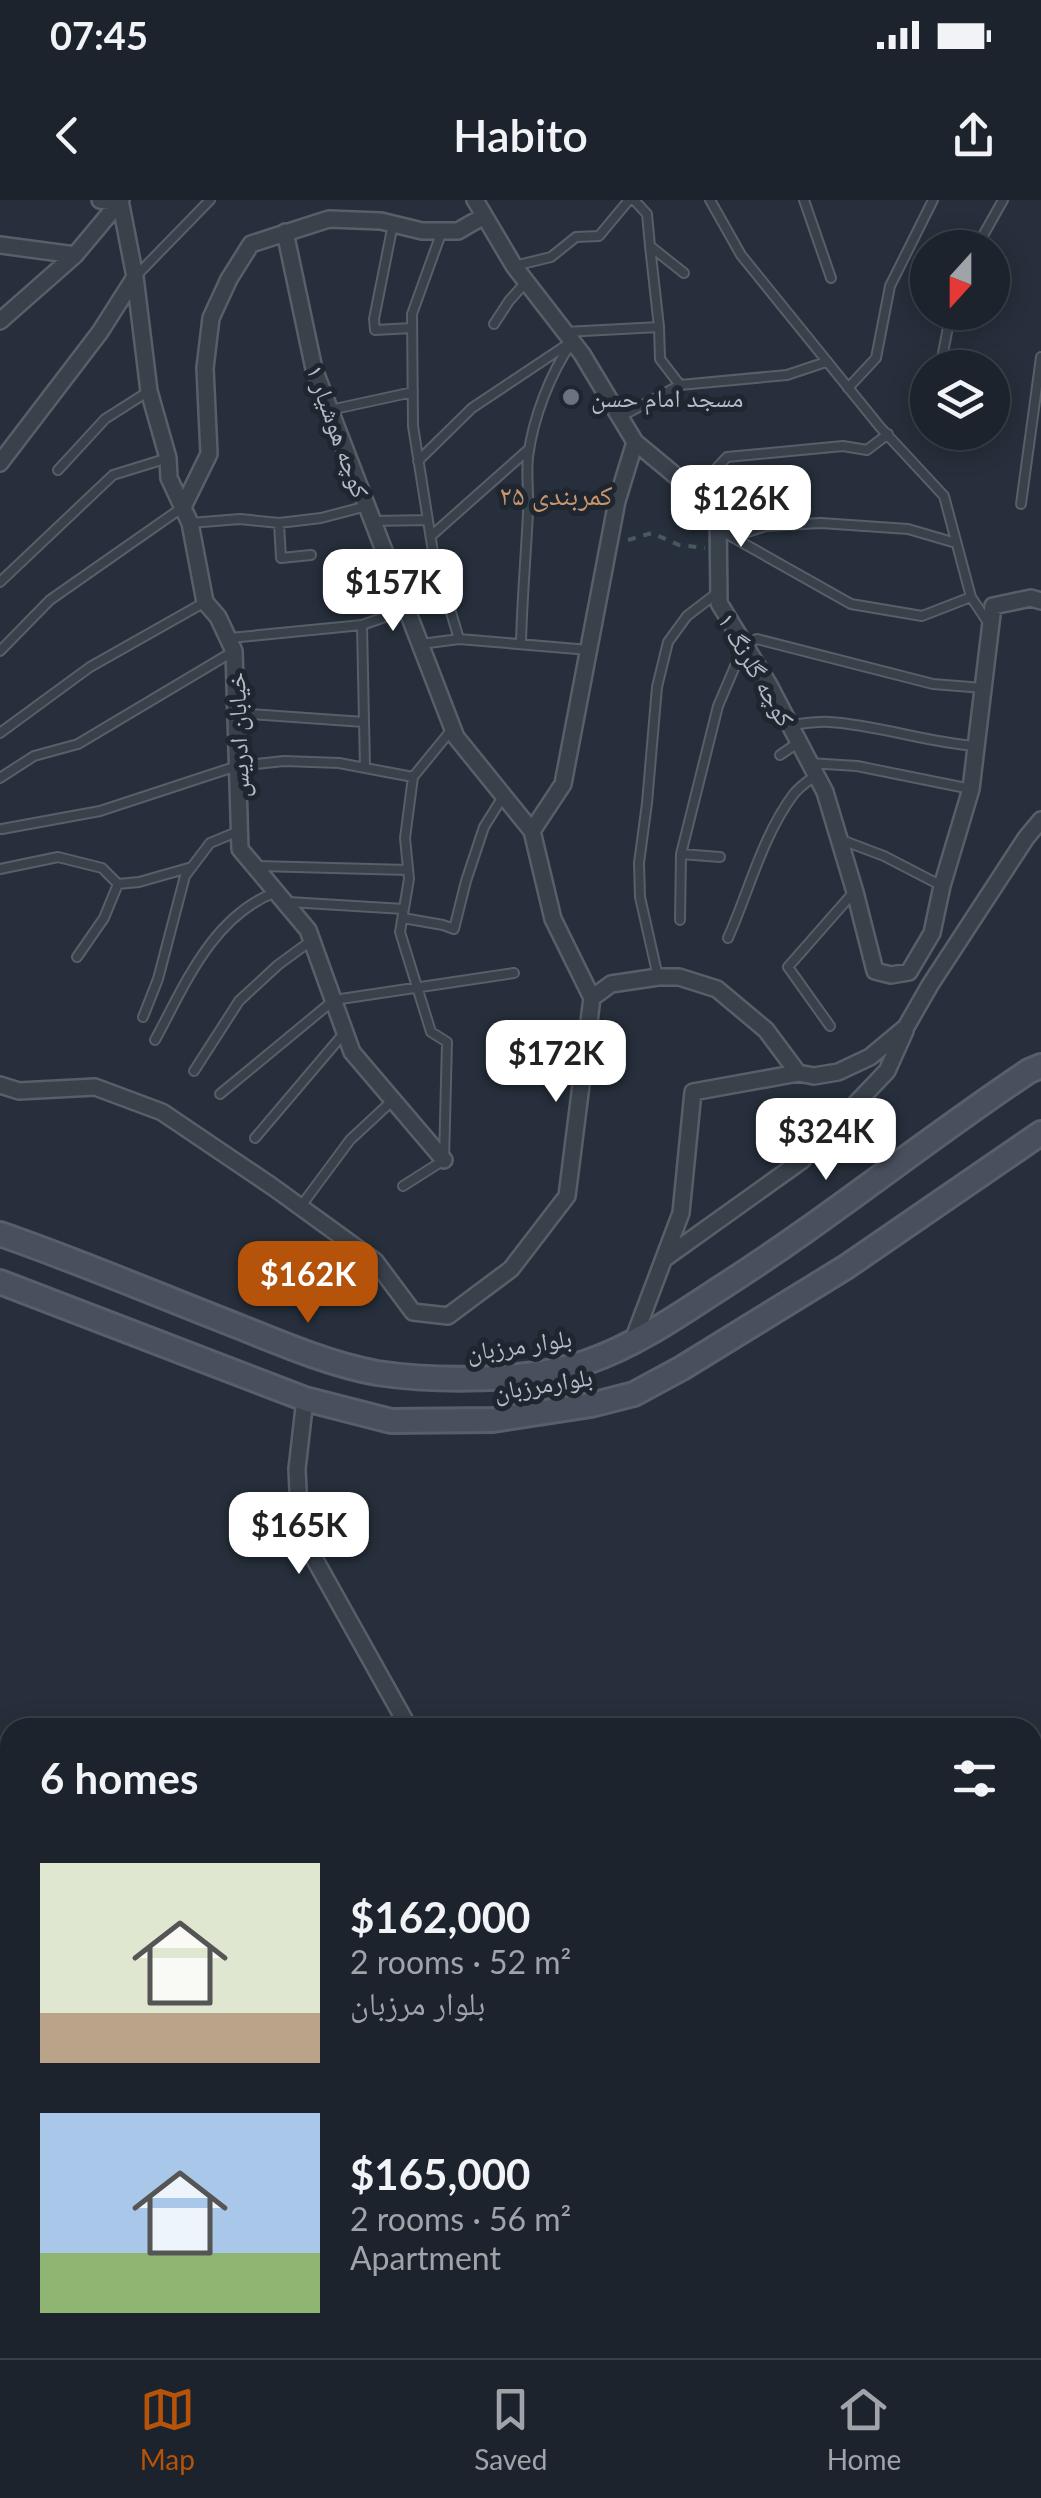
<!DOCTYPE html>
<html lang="en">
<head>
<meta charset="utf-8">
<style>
  :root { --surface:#1c232c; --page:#292f38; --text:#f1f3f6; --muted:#a0a4a9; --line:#3a4048; --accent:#b45309 }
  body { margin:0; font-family:Lato,"Noto Naskh Arabic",sans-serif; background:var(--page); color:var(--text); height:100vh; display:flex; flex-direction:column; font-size:38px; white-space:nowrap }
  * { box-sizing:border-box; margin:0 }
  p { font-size:32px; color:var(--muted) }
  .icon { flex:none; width:55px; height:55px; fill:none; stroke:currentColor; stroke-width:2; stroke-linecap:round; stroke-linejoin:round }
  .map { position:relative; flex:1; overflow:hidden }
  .panel { position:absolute; left:0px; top:1518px; width:1042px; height:642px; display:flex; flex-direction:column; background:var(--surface); border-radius:30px 30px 0 0; box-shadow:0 5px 25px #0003,0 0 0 2px var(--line) }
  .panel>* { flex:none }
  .needle { width:65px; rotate:201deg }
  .fabs { position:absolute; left:910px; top:30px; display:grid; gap:20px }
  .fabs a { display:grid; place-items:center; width:100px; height:100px; border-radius:50%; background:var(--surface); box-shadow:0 5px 25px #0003,0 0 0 2px var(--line); font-size:50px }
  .price { position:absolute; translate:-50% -85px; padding:0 22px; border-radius:20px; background:#fff; color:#222; font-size:32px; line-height:65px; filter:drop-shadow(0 2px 5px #0008) }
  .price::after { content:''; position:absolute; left:50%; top:60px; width:30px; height:22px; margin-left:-15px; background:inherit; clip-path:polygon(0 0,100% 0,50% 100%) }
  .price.active { background:var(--accent); color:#fff }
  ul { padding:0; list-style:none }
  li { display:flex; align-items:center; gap:30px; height:250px; padding:0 40px }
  li span { display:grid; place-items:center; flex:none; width:280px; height:200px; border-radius:0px; color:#555 }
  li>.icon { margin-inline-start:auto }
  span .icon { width:120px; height:120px; fill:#fffc; stroke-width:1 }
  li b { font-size:42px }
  h2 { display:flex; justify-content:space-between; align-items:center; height:120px; padding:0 40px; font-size:42px }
  .status { display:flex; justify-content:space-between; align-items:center; height:70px; padding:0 50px; background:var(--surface); direction:ltr }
  .status svg { height:28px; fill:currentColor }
  header { display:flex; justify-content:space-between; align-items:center; height:130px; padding:0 40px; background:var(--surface); font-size:45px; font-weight:600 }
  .dock { display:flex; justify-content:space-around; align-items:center; height:140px; border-top:2px solid var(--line); background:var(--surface); font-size:28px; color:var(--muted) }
  .dock a { display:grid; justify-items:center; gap:5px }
  .dock .active { color:var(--accent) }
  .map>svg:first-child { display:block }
</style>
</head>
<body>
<div class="status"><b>07:45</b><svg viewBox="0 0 49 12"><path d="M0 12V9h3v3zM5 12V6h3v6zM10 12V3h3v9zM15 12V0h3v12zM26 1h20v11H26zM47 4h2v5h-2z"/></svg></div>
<header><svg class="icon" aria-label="back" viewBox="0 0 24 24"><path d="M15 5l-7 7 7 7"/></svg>Habito<svg class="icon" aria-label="share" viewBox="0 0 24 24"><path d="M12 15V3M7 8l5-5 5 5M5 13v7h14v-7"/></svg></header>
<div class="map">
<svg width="1041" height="2158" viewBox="0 0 1041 2158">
  <rect width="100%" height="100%" fill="#262f3b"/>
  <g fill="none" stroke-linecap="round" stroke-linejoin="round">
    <g stroke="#575f69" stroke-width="12">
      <path id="lane" d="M634,0L647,14L650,46L684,73
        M710,0L741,55L880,227L944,296L971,397L989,424
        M804,0L831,78
        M393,24L374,119L375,130L412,128
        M442,31L412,114L413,226L433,352L459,439
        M650,46L659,127L660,159L680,185
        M976,48L1003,0
        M514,66L551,57L576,37L599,36L629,0
        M135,77L210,0
        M494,124L509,101L526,82
        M565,132L659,127
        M940,168L951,112
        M848,188L876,158L890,86L933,0
        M330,210L413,192
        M620,217L680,185L787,175L826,162
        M418,261L472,208L568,144
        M58,270L105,219L149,191
        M694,292L727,257L843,246L867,250L888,234
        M1021,304L1041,157
        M373,321L428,320
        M190,323L240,319L279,323L321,318L367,306
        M279,323L281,358L311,355
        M718,329L851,404L922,416L971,397
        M431,336L529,249
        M732,337L766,326L821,323L908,329L956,343
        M0,382L113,275L168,258
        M362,425L365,568
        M230,438L362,425L408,409
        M521,443C522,399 526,356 528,312C529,294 526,275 528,257C533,218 550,174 572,142
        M421,444L459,439L589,450
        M0,451L50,400L183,307
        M236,513L364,522
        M790,525C803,524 816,521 829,522C880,525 927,543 977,546
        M0,533L90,467L205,402
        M780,555L799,542
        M809,563L857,566L971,589
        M0,578L34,556L78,544L234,451
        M2,629L100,611L237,566L284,561L339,563L413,577
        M839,639L884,656L942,686
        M681,654L720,657
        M258,666L408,670
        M0,669L58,657L102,668L118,684
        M289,702L404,709
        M403,718L443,725L454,729L466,681L484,627L504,595
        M680,720L681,654L718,506L744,445L757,439L933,484L983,488
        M728,738C749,691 762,637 793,595C799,587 808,581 816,575
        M77,757L104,718L118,684L139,682L192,667
        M658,777L640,697L639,663L647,603L657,487L668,442L687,416L717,393
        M143,817L158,779L185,676L210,643L239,631
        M830,826L788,767L853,693
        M155,840C185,785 212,716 276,692
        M194,871L239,801L278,765L312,740
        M220,894L334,800L514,773
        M255,938L345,832
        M403,986L444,960L447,842L431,832L400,732L409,679L405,638L413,577L453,528
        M301,1006L350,940L393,900"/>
    </g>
    <g stroke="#575f69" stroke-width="20">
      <path id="street" d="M100,0L120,3
        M120,0L135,77L149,191L168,258L169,278L190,323L205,402L218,417L234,451L240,649L308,730L352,852L444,960
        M475,0L514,66L582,154L635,242L718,311L719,403L769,485L825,592L855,692L875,771L891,775L909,772L932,733L942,686L971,589L993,406L1031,398L1041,401
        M285,32L314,169L456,537L532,631L553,719L592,798
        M0,45L75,55
        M0,121L75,55L121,0
        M0,263L100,132L135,77
        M183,307L209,254L205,168L211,118L229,79L251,44L329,19L381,21L422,31H458L484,16
        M532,631L563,584L617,301L635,242
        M0,885L19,891L95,887L162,912L273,987L375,1061L413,1112L448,1116L511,1069L567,996L592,798L611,784L658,777H679L717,789L766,830L798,873L814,876L838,872L870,857L906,827L930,785L1026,638L1041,620
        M664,1059L801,961L887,871L905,831
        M632,1143L681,1013L693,892L798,873
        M305,1199L297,1269L300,1333L409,1528
        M0,1810L10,1884
        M0,1955L10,1942
        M126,2158L130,2150"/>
    </g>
    <g stroke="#575f69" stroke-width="28">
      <path id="secondary" d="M0,1034C81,1062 160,1096 240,1127C282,1144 332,1165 377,1173C438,1182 528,1182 587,1162C634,1146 678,1116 719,1089C826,1021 924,941 1029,871L1041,866
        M0,1082L305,1199L391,1221L493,1220L591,1205L634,1194L682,1168L846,1067L1041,933"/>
    </g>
    <path stroke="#47595b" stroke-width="4" stroke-dasharray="8 8" stroke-linecap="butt" d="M628,340L652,333L679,345L705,348"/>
    <use href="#lane" stroke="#39414b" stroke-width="8"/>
    <use href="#street" stroke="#39414b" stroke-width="15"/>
    <use href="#secondary" stroke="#48505e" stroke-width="22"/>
  </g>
  <circle fill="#6b7280" stroke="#1e2630" stroke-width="4" cx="571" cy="197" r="10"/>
  <g text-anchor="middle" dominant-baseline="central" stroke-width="10" stroke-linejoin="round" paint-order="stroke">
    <g font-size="25" fill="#b5bcc7" stroke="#1e2630" text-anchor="start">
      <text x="591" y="197">مسجد امام حسن</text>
    </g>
    <g font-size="25" fill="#b5bcc7" stroke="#1e2630">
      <text transform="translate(339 231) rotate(70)">کوچه هوشیار ۱</text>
      <text transform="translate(757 469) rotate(60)">کوچه گلرنگ ۱</text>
      <text transform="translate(237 535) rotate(-92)">خیابان ادریس</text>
      <text transform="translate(519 1144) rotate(-8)">بلوار مرزبان</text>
      <text transform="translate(543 1183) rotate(-9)">بلوارمرزبان</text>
    </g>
    <g font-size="28" fill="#cb956c" stroke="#1e2630">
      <text x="556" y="294">کمربندی ۲۵</text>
    </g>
  </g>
</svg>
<div class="fabs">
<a><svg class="needle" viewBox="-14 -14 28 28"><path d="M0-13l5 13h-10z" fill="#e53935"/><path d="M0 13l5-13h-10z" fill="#a0a4a9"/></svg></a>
<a><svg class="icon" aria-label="layers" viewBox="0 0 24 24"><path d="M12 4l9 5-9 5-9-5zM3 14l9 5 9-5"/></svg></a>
</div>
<b class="price" style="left:741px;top:350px">$126K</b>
<b class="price" style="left:393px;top:434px">$157K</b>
<b class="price" style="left:556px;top:905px">$172K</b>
<b class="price" style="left:826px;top:983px">$324K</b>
<b class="price active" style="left:308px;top:1126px">$162K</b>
<b class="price" style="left:299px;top:1377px">$165K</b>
<section class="panel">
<h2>6 homes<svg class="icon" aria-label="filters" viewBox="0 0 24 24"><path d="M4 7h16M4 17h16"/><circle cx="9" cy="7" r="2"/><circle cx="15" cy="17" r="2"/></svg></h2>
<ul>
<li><span style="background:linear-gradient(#dfe7d0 75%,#b9a48a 0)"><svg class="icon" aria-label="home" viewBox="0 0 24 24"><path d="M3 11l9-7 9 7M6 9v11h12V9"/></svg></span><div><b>$162,000</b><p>2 rooms · 52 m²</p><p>بلوار مرزبان</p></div></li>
<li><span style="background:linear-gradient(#a9c7e8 70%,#8fb573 0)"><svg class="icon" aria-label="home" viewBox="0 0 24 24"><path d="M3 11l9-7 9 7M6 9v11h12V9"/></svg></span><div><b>$165,000</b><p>2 rooms · 56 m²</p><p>Apartment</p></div></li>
</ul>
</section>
</div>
<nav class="dock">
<a class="active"><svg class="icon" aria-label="map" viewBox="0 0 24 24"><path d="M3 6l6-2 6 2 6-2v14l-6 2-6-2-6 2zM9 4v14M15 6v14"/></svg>Map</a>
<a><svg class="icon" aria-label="saved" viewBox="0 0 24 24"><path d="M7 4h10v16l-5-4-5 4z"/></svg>Saved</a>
<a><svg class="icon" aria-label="home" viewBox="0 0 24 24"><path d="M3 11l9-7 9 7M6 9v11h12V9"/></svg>Home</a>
</nav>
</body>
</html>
